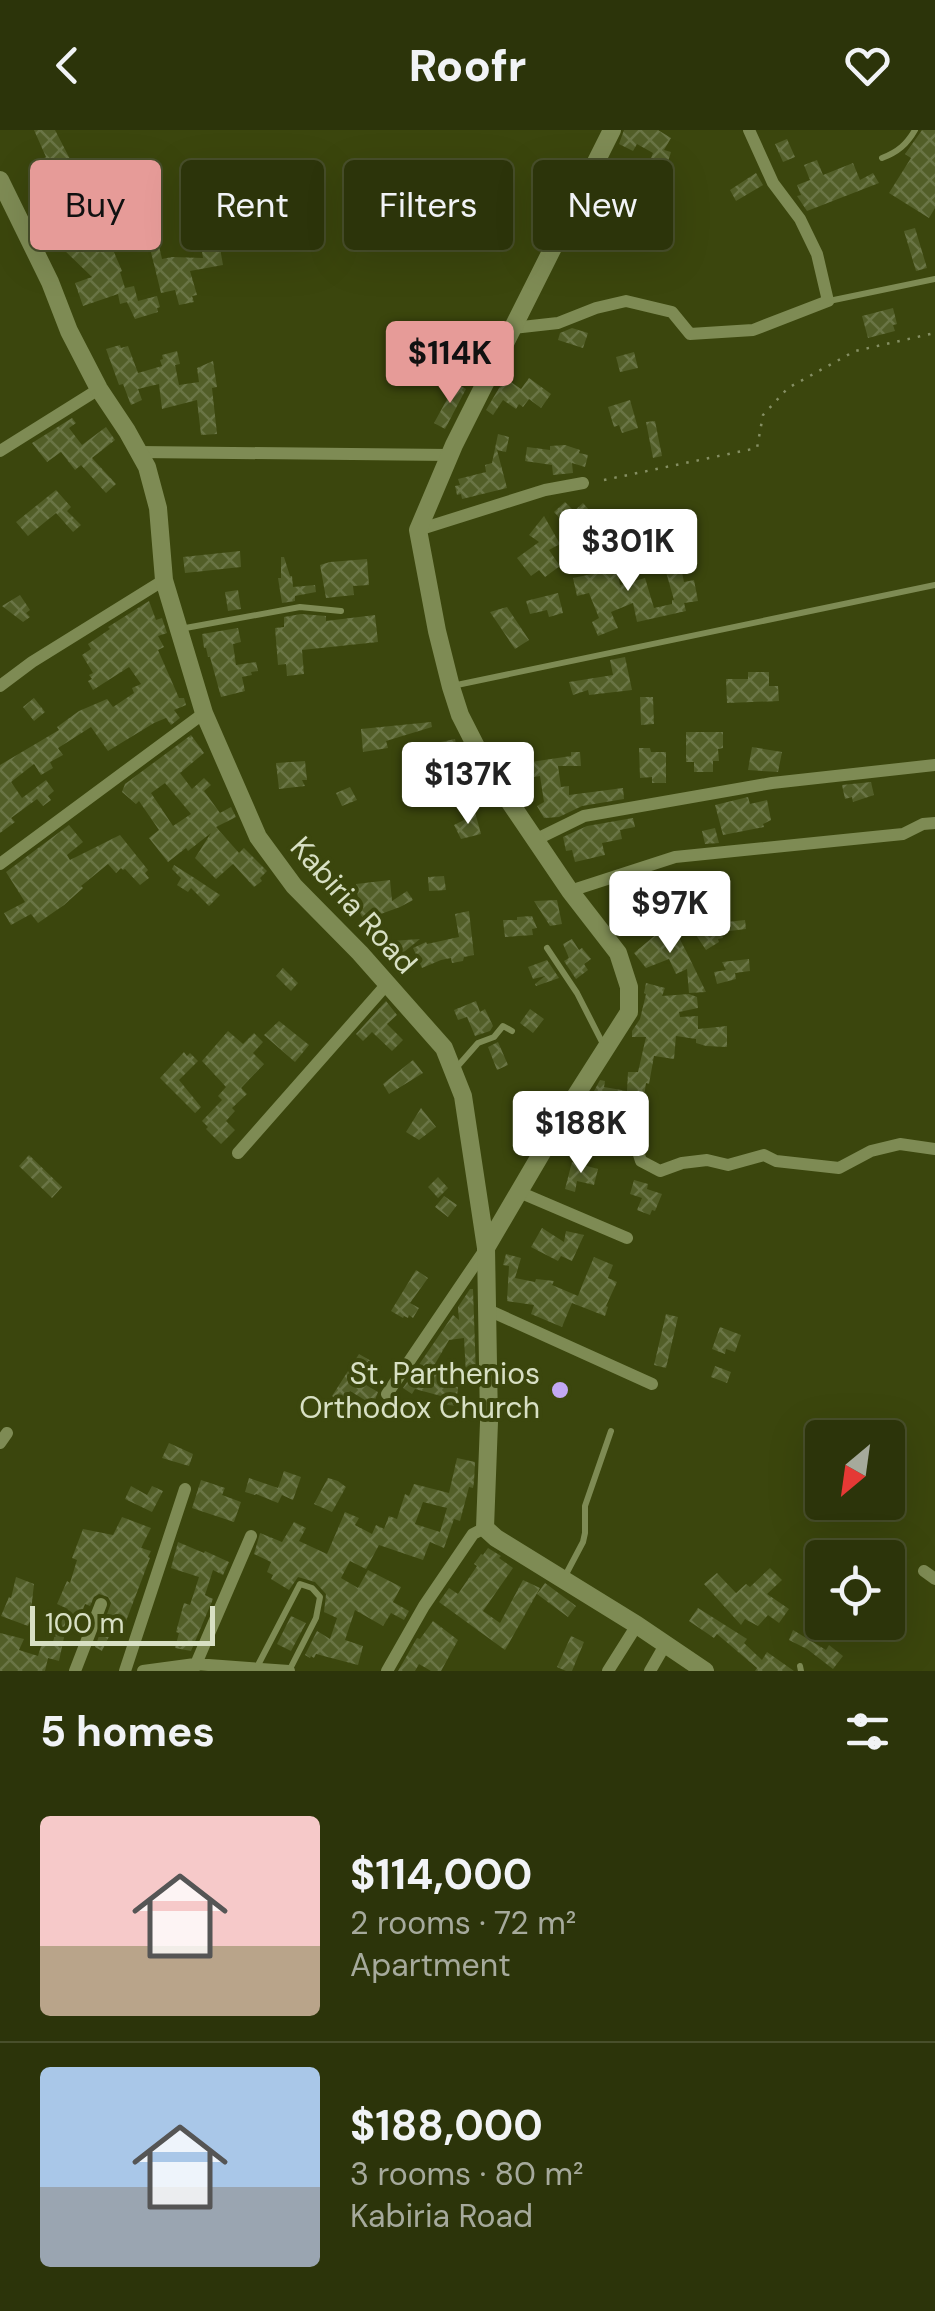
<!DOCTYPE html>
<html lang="en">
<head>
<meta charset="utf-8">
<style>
  :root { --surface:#2c340a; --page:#383f18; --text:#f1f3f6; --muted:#a6aa9c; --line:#484f2b; --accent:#e69b98 }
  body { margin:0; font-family:"DM Sans",sans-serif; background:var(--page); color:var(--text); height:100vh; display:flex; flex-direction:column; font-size:38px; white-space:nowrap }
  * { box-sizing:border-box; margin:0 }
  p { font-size:32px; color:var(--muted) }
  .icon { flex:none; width:55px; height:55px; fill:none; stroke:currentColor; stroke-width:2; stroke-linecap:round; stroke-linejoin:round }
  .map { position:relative; height:1541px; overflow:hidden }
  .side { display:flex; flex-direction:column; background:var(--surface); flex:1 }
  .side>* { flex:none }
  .banner { position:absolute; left:30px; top:30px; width:875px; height:90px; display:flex; gap:20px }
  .needle { width:65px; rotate:209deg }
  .tools { position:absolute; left:805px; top:1290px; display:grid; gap:20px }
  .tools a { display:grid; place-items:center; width:100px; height:100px; border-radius:10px; background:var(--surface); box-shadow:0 10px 40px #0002,0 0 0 2px var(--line); font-size:50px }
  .scale { position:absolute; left:30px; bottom:25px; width:185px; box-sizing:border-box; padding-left:10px; border:5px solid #d8e0c4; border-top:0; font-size:28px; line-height:35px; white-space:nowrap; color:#d8e0c4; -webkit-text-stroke:8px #3b460d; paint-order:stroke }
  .price { position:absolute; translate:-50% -85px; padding:0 22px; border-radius:10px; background:#fff; color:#222; font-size:32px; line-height:65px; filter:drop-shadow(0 2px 5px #0008) }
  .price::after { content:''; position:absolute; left:50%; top:60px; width:30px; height:22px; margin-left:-15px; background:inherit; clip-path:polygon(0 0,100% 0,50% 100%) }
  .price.current { background:var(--accent); color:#111 }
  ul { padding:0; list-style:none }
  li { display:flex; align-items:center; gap:30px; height:250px; padding:0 40px }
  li+li { border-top:2px solid var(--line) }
  li span { display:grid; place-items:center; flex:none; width:280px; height:200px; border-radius:10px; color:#555 }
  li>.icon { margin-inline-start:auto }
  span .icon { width:120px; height:120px; fill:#fffc; stroke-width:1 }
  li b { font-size:42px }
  h2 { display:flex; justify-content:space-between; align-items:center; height:120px; padding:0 40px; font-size:42px }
  .tag { padding:0 35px; border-radius:10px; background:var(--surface); box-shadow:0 10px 40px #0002,0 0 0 2px var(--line); font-size:35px; line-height:90px }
  .tag.current { background:var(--accent); color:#111 }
  header { display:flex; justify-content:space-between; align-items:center; height:130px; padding:0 40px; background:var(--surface); font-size:45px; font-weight:800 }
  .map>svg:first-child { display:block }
</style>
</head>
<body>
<header><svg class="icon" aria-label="back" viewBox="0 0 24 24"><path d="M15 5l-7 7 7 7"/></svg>Roofr<svg class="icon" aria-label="heart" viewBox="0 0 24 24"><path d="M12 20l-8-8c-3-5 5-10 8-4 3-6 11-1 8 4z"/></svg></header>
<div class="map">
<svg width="935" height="1541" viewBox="0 0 935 1541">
  <defs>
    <pattern id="building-cross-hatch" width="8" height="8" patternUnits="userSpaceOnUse" patternTransform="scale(2.5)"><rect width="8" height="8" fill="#525e28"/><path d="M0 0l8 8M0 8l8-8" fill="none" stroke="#6a7546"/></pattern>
  </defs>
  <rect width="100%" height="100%" fill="#3b460d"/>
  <path fill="url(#building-cross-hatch)" fill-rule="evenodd" d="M34,0H55L70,29L62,33L73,51L80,45L87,53L83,57L93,88L63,98L55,78L64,74L52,43L38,51L29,36L46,27Z
    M624,0H658L671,8L664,20L671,22L667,35L661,33L649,59L641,55L638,60L614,45L619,37L642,52L653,23L637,14L633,21L619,14Z
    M922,0H935V78L929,88L889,63L911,28L905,24Z
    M787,9L795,27L783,32L775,14Z
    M817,30L823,45L853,33L860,50L873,43L879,53L807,81L797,66L801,65L797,55L810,50L804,35Z
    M756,43L763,55L736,71L730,60Z
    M142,67L147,81L143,82L144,85L133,88L128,72Z
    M92,92L111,115L122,141L120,142L125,158L134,156L138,171L157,166L160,177L157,178L158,182L135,189L127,172L120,174L118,164L83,176L75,153L92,147L62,118Z
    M915,98L927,138L916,141L904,101Z
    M217,101L223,135L190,141L197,165L192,166L194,172L179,175L175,160L161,163L150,118L159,116L162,129L172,127L203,128L199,104Z
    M893,178L897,194L893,195L895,201L868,208L862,186Z
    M572,198L588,203L583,218L558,210L560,203Z
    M120,215L121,218L128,216L138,243L162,236L160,230L163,229L162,225L177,221L180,234L175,235L179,255L199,252L197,238L213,231L217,257L212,258L217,304L201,305L197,270L162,279L159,254L138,259L142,270L131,275L123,254L119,255L106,219Z
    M634,222L638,238L620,242L616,227Z
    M505,248L521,259L529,248L551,264L541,278L529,269L523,277L519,274L516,279L503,270L493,285L486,280Z
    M456,253L466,259L445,299L434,293Z
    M630,270L638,298L622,303L619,295L614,297L608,277Z
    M72,288L76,293L69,298L82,315L106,297L115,310L92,328L116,354L106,363L81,335L75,340L61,322L47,332L32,313Z
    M655,291L662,326L653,328L646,292Z
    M498,304L509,307L506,322L497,320L507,358L462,369L461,364L457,365L455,356L460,355L458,349L486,342L485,335L492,333Z
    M565,315L580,320L579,323L588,325L585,337L572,333L573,343L553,345L552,335L525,331L527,317L550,320V316Z
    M56,360L71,377L67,381L81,395L73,402L56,383L28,406L16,392Z
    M565,372L574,381L583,373L589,380L580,388L585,394L576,402L573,398L571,400L554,382Z
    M544,386L560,414L549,420L560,436L545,447L539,440L531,446L517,428L539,412L529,405Z
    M596,419L615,443H618L620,455L645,448L654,478L672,474V470H674L666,442L681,438L684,452L694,450L698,471L684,473L686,481L637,492L633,473L611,482L618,498L598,506L592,492L599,488L589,463L577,466L573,448L592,444L582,431Z
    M240,421L241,437L185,443L183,427Z
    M281,427H284L290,446H292L293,457L315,455L316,462L295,466V471L282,473L278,448H281Z
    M367,429L369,455L353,456L354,465L326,468L320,435L330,432Z
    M238,460L241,479L228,481L225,462Z
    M558,463L563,483L549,487L547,480L530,484L526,471Z
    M20,465L30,480L26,483L30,487L23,492L2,476Z
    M149,471L156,490L162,488L167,503L158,506L164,517L158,520L179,568H184L186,575L174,580L180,588L171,595L166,588L154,593L108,621L91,597L58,618L63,625L50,632L53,638L41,645L34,634L11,652L22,668L46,650L54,661L48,666L51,670L43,676L37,669L11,688L15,692L0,703V635L59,600L57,597L79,581L107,569L113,577L134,563L132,558L141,554L129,537L93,560L88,551L92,549L89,545L93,543L82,525L91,519L88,514L110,499L108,497Z
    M507,477L529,510L515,519L490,482Z
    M301,484L326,486V491L375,485L378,512L302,520L304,544L287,546L286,534L278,535L275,498L284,497V487Z
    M238,498L241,512L233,514L236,535L256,532L258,541L251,542L252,545L242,547L245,561L221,567L210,527H208L206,518H204L202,504Z
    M625,527L632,560L589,565L588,560L573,565L569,552L613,545L610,530Z
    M748,542H769V556H778L779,571L727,573L726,549H748Z
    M640,567H653L654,594L641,595Z
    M34,568L45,582L34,591L23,577Z
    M431,592L432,597L386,611L388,618L363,622L361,599Z
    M686,602H723V618L718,619L719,631H713V642H694V632H686Z
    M191,605L204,623L180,643L192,659L204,648L211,655L204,661L220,683L231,677L236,687L216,697L239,723L244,718L267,741L260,748L262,751L254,757L233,734L216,749L195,728L211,703L188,721L186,718L168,732L149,708L159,700L139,671L136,674L122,662L125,654ZM165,653L191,684L173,696L151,663Z
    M455,609L457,619L425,625L422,616Z
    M752,617L782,622L778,642L748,640Z
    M639,618H650L651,622H666V653H652V647L640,648Z
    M571,622H580L581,636H558L561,657L569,656V665L623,658L624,669L582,676L559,687L544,688L537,676L544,672L540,646L518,650L516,636H521L519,626L529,624L531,632L571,626Z
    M305,631L307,650H302L305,656L279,659L276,633Z
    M871,652L874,665L853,672L852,667L845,669L842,655Z
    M350,657L357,670L342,676L336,663Z
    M748,667L750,674L767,670L771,690L763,694L764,697L723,705L715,675Z
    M475,682L481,704L461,709L454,695L466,689L465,685Z
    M633,688L635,697L620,700L622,709L602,713L605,725L575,732L572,720L566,721L563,707L587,696Z
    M69,695L83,712L67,725L70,730L120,705L148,740L145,743L149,748L140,755L125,739L123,740L121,738L116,743L108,734L81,756L83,758L64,775L38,793L31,784L11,795L4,783L25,772L6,742Z
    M715,698L719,713L705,714L702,701Z
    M174,735L196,749L220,765L209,776L191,758L188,762L177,755L181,748L172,739Z
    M444,746L446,760L429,761L428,747Z
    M707,748L714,761L722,758L728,776L688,789L679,769L699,760L696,753Z
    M390,750L392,771L407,761L413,770L400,777L378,785L379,788L366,794L360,783L356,754Z
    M557,770L562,794L550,796L534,771Z
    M469,781L474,825L464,827L463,831L452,833L451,828L441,830L422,838L413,818L426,812L427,814L459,807L455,784Z
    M532,786L537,798L532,799L533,805L505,807L503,790H517V787Z
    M745,790L746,799L721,802L723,808L718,809L719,812L706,820L690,796Z
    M673,796L686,821L706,862L689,863L687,839L676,844L669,829L646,838L634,823L659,802Z
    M420,809L394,830L383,817L391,811Z
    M572,809L579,820L582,818L591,829L584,834L588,840L576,849L564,831L569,828L563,814Z
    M749,829L750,841L735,843L736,849L717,854L714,842L726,840L722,832Z
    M547,830L559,848L536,856L535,854L545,846L533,849L528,837Z
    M283,838L298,853L291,861L276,846Z
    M646,853L665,858L662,866L689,864L697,867L698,878L679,882L680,887L698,886V899L727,896V917L706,916L696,913V909L676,906L674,929L654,926L649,954L646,953L643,974H645L642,990L621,985L617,996L596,989L603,967L593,965L594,961L600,950L605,951L604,957L627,961L628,942H638L646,907H632V901L640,889L646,864L644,863Z
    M386,871L397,885L387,894L403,910L392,921L372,902L363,911L356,904Z
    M476,871L480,882L485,879L493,896L490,901L475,906L467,887L458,890L454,880Z
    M530,879L544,889L533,903L520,893Z
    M279,891L309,915L295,932L264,905Z
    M228,901L243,914L254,903L263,912L253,923L264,934L241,958L247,964L232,978L235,981L226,991L235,1000L221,1014L206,999L208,997L202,991L222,970L218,966L226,957L202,931Z
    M498,912L508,935L497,940L488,917Z
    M184,922L187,926L190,923L198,931L179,950L201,977L195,983L160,948Z
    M413,930L423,943L389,964L383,954Z
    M421,978L436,997L419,1010L406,1002Z
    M29,1025L62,1057L52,1068L19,1036Z
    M572,1032L598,1039L594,1055L577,1051L575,1062L565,1059Z
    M438,1047L448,1058L438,1068L428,1057Z
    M634,1050L648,1054L647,1059L662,1064L655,1081L652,1080L650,1085L637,1080L642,1068L630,1064Z
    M444,1066L457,1075L448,1087L435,1077Z
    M542,1098L564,1112L566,1101L584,1105L572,1131L561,1126L558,1131L531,1117Z
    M506,1124L521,1128L515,1148L535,1152L536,1149L554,1151L552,1155L578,1166L583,1153H585H583L594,1127L613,1135L608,1148L617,1152L606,1176L608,1177L605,1186L572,1173L562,1197L531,1184L534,1175L507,1171L509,1136L503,1135Z
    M416,1140L428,1148L410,1173L419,1178L413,1188L409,1185L408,1188L404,1186L403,1188L391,1181Z
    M470,1159H473L476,1245H466L464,1208L449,1210L432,1239L443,1238L446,1255L458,1257L456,1276L440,1274L441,1266L415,1259L412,1264L403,1258L453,1185L459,1190L458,1177Z
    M666,1184L678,1187L666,1238L654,1235Z
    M720,1197L741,1205L735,1222L726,1219L725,1224L712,1219Z
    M359,1224L378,1235L366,1255L378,1262L373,1275L350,1261L343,1273L332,1266Z
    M715,1236L731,1242L727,1253L711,1247Z
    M169,1313L193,1324L189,1336L162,1328Z
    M457,1328L475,1332L474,1352L473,1358L469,1357L460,1391L454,1389L444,1418L430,1412L423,1430L379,1415L366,1439L350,1431L341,1448L358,1458L368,1440L401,1457L393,1472L409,1481L404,1490L391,1483L383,1496L355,1480L345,1510L363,1516L358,1535L316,1524L314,1528L311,1526L310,1528L305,1525L317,1501L330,1509L337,1488L324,1482L326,1464L315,1452L298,1447L289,1460L271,1449L273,1445L267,1442L271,1432L254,1424L260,1403L282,1412L294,1392L306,1398L299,1411L327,1424L345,1382L359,1388L355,1395L372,1404L376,1395L384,1399L389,1386L397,1389L405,1364L409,1366L414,1354L449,1363ZM423,1372L447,1378L440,1402L415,1394Z
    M284,1341L301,1347L293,1370L282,1365L278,1373L256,1364L255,1365L245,1362L249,1348L278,1358Z
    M328,1348L338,1351L346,1357L332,1382L314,1374Z
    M201,1350L225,1358L222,1365L241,1372L234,1392L192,1378Z
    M131,1356L147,1365L152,1356L163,1361L152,1382L125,1369Z
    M122,1387L151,1398L141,1418L151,1421L148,1427L150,1428L123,1499L114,1496L102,1521L95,1517L111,1473L108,1467L99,1464L94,1467L90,1476L85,1474L75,1501L66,1498L59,1531L48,1528L45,1541H0V1503L24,1509L19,1520L38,1526L42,1513L52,1515L62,1482L65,1483L68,1479L57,1474L67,1451L70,1453L77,1430L72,1428L83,1399L113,1405Z
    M178,1412L204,1423L205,1421L229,1432L223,1445L213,1440L205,1465L213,1469L191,1521L175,1518L179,1503L176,1502L184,1473L190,1475L199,1447L171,1438Z
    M488,1418L501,1426L499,1428L513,1438L483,1481L500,1493L523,1450L540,1458L505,1520L439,1472L449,1458L458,1464L477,1436L474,1434L481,1424L483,1425Z
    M770,1438L782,1450L767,1464L789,1479L779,1493L768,1485L758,1496L745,1489L741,1495L704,1454L717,1443L736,1463L746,1454L750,1457Z
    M16,1447L34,1454L31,1481L34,1482L28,1496L1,1486L9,1467L11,1468Z
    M545,1453L576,1476L568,1487L537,1464Z
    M698,1478L747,1509L744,1513L762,1530L767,1522L794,1541H755L757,1538L717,1504L714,1508L689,1491Z
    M291,1486L306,1493L291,1521L277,1514Z
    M433,1491L458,1510L441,1541H431L419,1534L415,1541H398L417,1508L420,1509Z
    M793,1500L826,1520L829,1515L843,1526L833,1539L807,1519L789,1510Z
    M571,1506L584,1512L572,1541H566L557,1537Z"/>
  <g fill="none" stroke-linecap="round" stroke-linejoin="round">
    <path stroke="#858f63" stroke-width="2.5" stroke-dasharray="2.5 8" stroke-linecap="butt" d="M604,350L757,318L763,285L788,258L855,221L935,203"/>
    <path stroke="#7e8b54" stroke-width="6" d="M882,28C898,22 907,14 915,0
      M829,171L935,149
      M180,499L300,477L341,481
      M452,556L935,455
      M547,818L577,863L603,914
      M457,937L478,913L494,907L503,896L512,901
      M564,1448L583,1412L585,1403V1376L611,1301
      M800,1536L801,1541
      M257,1537L300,1454L312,1458L320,1467L316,1488L290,1539"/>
    <path stroke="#7e8b54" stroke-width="12" d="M513,198L558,193L596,178L626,171L672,182L690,204L753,200L828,171L817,124L800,89L773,53L749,0
      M0,321L99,259
      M139,322L450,325
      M418,400L545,360L583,353
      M0,556L32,532L164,450
      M535,710L584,686L772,653L935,635
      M0,734L204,583
      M570,761L675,727L903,704L923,694L935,693
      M634,1009L641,1031L660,1041L682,1033L707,1030L728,1035L764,1025L776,1031L839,1038L871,1021L900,1014L935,1019
      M238,1023L387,854
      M519,1062L627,1108
      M488,1180L652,1254
      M387,1264L486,1118
      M0,1313L7,1303
      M924,1441L935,1449
      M75,1541L101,1474
      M125,1541L185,1359
      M143,1541L195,1534L289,1541
      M193,1541L251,1406
      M387,1541L424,1476L473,1404L485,1398
      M608,1541L637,1495
      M650,1541L665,1515"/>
    <path stroke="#7e8b54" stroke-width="18" d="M0,50L50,152L69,201L99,259L127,301L147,337L158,378L164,450L204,583L258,707L294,756L360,823L444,918L463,966L486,1118L489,1292L485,1398L496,1408L637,1495L705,1541
      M486,1118L571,973L629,882V857L618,823L570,761L488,640L460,585L451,557L437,501L418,400L454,315L612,0"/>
  </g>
  <circle fill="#c2a8f3" stroke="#3b460d" stroke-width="4" cx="560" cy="1260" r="10"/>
  <g text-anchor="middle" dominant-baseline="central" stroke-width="8" stroke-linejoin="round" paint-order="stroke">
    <g font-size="30" fill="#d8e0c4" stroke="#3b460d">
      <text transform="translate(354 775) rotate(48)">Kabiria Road</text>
    </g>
    <g font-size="30" fill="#d8e0c4" stroke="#3b460d" text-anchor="end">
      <text x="540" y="1243">St. Parthenios<tspan x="540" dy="34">Orthodox Church</tspan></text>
    </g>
  </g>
</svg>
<div class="tools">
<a><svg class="needle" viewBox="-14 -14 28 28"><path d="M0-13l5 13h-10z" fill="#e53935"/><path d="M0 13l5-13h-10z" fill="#a6aa9c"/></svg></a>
<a><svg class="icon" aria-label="locate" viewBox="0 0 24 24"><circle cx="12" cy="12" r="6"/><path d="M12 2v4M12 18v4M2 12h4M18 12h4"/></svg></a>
</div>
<div class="scale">100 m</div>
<b class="price current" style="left:450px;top:276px">$114K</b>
<b class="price" style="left:628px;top:464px">$301K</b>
<b class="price" style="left:468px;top:697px">$137K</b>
<b class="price" style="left:670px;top:826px">$97K</b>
<b class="price" style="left:581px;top:1046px">$188K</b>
<div class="banner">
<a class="tag current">Buy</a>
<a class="tag">Rent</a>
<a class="tag">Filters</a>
<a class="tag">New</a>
</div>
</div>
<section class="side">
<h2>5 homes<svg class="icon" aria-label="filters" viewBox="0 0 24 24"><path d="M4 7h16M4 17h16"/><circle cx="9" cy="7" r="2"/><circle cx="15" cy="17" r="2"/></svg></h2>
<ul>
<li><span style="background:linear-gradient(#f6c9c9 65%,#b9a48a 0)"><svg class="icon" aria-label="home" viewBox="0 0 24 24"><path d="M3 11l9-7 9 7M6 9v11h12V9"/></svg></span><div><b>$114,000</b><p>2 rooms · 72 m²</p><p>Apartment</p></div></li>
<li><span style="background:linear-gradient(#a9c7e8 60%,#9aa5b1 0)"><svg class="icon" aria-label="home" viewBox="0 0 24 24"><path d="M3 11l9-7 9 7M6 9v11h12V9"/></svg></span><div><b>$188,000</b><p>3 rooms · 80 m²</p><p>Kabiria Road</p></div></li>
</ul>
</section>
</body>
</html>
